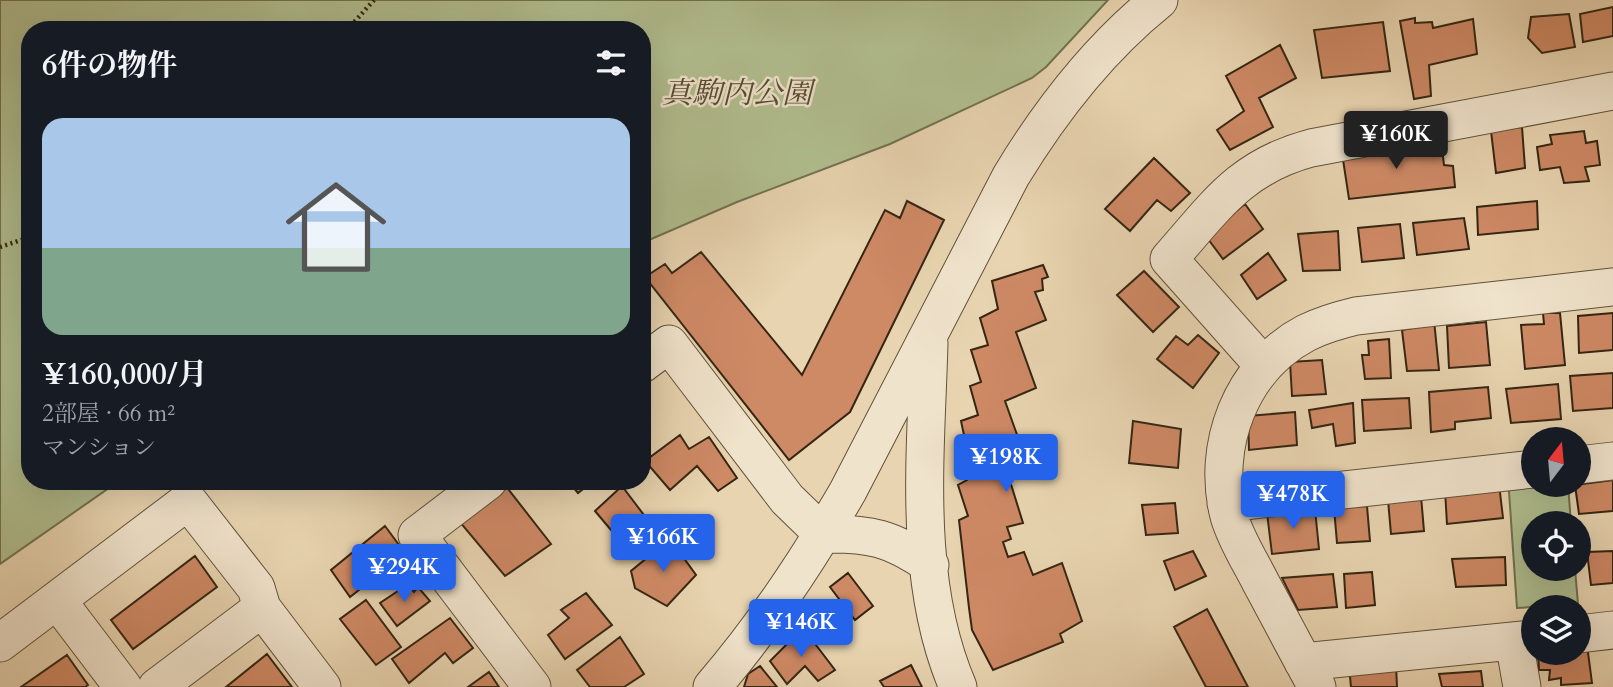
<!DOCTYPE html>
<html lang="ja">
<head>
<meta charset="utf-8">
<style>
  :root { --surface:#171b24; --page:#242831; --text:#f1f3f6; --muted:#9ea1a6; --line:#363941; --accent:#2563eb }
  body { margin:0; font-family:Cardo,"Noto Serif JP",serif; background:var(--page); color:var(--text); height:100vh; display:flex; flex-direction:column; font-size:26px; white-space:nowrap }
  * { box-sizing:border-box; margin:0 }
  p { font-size:23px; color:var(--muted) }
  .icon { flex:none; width:38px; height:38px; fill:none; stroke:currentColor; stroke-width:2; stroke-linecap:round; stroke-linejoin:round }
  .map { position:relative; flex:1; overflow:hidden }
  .panel { position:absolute; left:21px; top:21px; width:630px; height:469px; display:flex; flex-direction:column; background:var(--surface); border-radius:28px; box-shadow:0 7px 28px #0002 }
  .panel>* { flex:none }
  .needle { width:46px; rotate:16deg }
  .controls { position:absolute; left:1521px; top:427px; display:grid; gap:14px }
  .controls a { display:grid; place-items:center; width:70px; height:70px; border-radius:50%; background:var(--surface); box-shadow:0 7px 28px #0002; font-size:35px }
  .price { position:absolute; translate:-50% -60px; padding:0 16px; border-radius:7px; background:var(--accent); color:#fff; font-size:23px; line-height:46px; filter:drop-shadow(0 2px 4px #0008) }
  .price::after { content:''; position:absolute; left:50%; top:42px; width:21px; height:16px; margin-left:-10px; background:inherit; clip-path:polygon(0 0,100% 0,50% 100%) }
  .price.active { background:#222; color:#fff }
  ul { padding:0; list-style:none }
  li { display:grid; align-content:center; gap:14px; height:371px; padding:0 21px }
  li+li { border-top:2px solid var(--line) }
  li span { display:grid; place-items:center; height:217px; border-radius:21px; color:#555 }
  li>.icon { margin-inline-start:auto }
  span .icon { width:126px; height:126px; fill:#fffc; stroke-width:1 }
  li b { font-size:30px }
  h2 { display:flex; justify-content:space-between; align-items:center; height:84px; padding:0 21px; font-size:30px }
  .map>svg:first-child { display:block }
</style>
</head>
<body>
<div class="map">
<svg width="1613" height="687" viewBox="0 0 1613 687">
  <rect width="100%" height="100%" fill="#e8d4b0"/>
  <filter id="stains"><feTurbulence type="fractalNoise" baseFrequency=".00286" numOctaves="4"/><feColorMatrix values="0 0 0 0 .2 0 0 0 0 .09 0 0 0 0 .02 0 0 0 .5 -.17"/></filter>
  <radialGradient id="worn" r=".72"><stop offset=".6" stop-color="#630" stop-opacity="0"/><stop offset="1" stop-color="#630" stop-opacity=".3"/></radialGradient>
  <path fill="#b1be8f" stroke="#727251" stroke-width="2" d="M0,0H1108L1046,67L1032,78L890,144L737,202L642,243V30H30V481H119L0,564Z
    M1508,477L1533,485H1568L1571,523H1533V569H1575L1578,604L1517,608Z"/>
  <path fill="#ce8965" stroke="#342613" stroke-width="2" d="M1613,7V36L1583,42L1580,14Z
    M1569,14L1575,47L1542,53L1528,38L1531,17Z
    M1415,18V23L1432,22L1433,28L1473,19L1477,54L1429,65L1431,96L1414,99L1400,21Z
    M1383,22L1390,71L1322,78L1314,30Z
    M1280,45L1296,78L1259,98L1273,127L1230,150L1217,130L1244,111L1226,76Z
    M1522,127L1525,168L1496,173L1491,131Z
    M1584,131L1586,143L1597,141L1600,165L1585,167L1589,181L1564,183L1560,167L1540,170L1537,147L1552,144L1550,135Z
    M1426,142L1428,150L1442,148L1444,165L1453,166L1455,187L1349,199L1342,153Z
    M1154,158L1190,193L1171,211L1157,200L1130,231L1105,209Z
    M907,201L944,220L850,412L789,460L645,277L665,264L672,273L701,252L802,375L885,210L900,218Z
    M1537,201L1538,229L1478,235L1477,207Z
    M1245,204L1263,229L1223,259L1205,235Z
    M1464,218L1469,249L1417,255L1413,223Z
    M1400,224L1404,258L1362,262L1358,228Z
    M1338,231L1340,270L1303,271L1298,234Z
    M1268,253L1286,280L1257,299L1241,275Z
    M1043,265L1048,277L1042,279L1043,290L1035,292L1046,320L1016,332L1036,388L1005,401L1025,457L1005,465L1023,523L1007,527L1011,539L1003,542L1008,557L1024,552L1033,575L1062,563L1082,621L1060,634L1063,642L993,670L972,630L969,608L959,520L968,516L958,485L967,480L962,457L968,454L961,421L978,415L970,386L981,382L971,350L988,345L980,318L998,309L992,281Z
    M1144,271L1179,307L1153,332L1117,295Z
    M1543,313H1560L1565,365L1525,369L1521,325L1544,324Z
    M1613,313V350L1579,353L1578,316Z
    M1434,320L1439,370L1407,371L1402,330L1418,327Z
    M1486,322L1490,365L1449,368L1447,326Z
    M1198,335L1219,353L1193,388L1157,359L1176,336L1188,345Z
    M1389,339L1391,378L1365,379L1362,355H1369L1368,341Z
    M1322,360L1326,394L1292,396L1290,362Z
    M1613,373V408L1573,411L1570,376Z
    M1558,384L1561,419L1511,423L1506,389Z
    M1488,387L1491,418L1455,422V429L1431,432L1429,392Z
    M1409,398L1411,428L1364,431L1362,400Z
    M1353,403L1355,443L1336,446L1333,424L1312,428L1309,410Z
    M1295,412L1297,445L1249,450L1248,416Z
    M1133,421L1181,429L1178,468L1129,463Z
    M680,435L689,449L709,437L737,478L718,491L697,466L670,490L645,461Z
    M1613,480V511L1579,514L1575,485Z
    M568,481H593L578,493Z
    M1499,484L1503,518L1447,524L1445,490Z
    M505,485L551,544L505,576L459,521Z
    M622,486L653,527L627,549L595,511Z
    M1421,496L1424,531L1391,534L1388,500Z
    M1175,503L1178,533L1146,535L1142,505Z
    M1367,506L1370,541L1337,543L1334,508Z
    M1315,509L1319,549L1272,554L1267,513Z
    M385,526L399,545L377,562L383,571L350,597L331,570Z
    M670,539L696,575L667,606L635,588L631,571Z
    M1193,551L1206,576L1175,590L1164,561Z
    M1613,551V583L1591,585L1587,552Z
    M195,556L217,587L133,649L111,620Z
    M1505,557L1506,585L1456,587L1452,559Z
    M1372,572L1375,605L1346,608L1344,574Z
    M848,573L873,606L855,620L830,587Z
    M1333,574L1337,607L1298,610L1282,578Z
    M407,585L414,592L418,587L430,601L397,626L380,603Z
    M586,593L612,625L565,659L548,635L569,618L561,610Z
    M366,600L401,647L376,665L340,619Z
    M1207,609L1248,687H1206L1174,627Z
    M450,618L473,648L453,663L445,653L409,683L392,659Z
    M803,628L835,670L818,681L805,666L787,684L770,661Z
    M620,637L644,674L624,687H590L577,670Z
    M1587,645L1592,683L1561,685V678L1549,680L1550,670H1539L1538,653H1578V646Z
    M267,654L292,687H226Z
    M67,655L88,685L85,687H21Z
    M1396,664L1397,687H1351L1349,666Z
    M911,665L922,687H884L880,681Z
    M760,666L777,687H744L748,674Z
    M1481,671L1483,687H1442L1439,674Z
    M489,672L499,687H468Z"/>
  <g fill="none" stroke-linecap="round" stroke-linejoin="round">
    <g stroke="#61523a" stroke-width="39">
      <path id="minor" d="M929,343C926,455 912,581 958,687
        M642,364L669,344L787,499L823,534C869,533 892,538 930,565
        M1264,366L1169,259C1216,206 1240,167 1311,148L1613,91
        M1578,465L1613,461
        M488,481L417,535L532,687
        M1226,503L1533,469
        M57,600L123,687
        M1578,634L1613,630
        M1514,641L1522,687
        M0,643L188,501L256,588L262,608L322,687
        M1303,662L1533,639
        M157,687L262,608
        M712,687C764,627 808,560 848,491L1011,176C1051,110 1098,49 1159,0
        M1317,687C1298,653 1280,618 1261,583C1250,561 1236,540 1229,516C1211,446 1241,367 1306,333C1322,325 1339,320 1356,316L1613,287"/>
    </g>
    <path stroke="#342613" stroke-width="4.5" stroke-dasharray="2 3.5" stroke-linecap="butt" d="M347,30L374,0
      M0,247L30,237"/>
    <use href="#minor" stroke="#f0e3cc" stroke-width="37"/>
  </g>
  <g text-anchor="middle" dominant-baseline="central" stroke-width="5" stroke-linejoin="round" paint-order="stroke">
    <g font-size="30" font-style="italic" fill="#534c32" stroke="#f0e3cc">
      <text x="737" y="93">真駒内公園</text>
    </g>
  </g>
  <rect width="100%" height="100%" filter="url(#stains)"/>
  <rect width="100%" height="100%" fill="url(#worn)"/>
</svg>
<div class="controls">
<a><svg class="needle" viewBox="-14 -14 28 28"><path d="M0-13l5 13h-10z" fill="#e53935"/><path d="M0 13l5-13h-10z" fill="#9ea1a6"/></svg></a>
<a><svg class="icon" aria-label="locate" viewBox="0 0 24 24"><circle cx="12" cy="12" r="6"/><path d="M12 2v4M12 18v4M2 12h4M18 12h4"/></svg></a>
<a><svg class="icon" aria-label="layers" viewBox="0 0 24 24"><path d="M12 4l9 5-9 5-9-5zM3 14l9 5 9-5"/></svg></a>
</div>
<b class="price active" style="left:1396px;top:171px">¥160K</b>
<b class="price" style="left:1006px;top:494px">¥198K</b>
<b class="price" style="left:1293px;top:531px">¥478K</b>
<b class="price" style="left:663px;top:574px">¥166K</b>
<b class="price" style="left:404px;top:604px">¥294K</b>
<b class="price" style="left:801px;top:659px">¥146K</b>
<section class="panel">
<h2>6件の物件<svg class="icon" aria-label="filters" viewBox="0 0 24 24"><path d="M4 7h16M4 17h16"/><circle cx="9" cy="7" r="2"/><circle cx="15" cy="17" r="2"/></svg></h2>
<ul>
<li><span style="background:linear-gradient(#a9c7e8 60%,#7fa58c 0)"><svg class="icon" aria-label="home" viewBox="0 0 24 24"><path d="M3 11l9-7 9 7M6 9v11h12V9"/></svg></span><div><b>¥160,000/月</b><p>2部屋 · 66 m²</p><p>マンション</p></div></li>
</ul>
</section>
</div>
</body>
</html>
